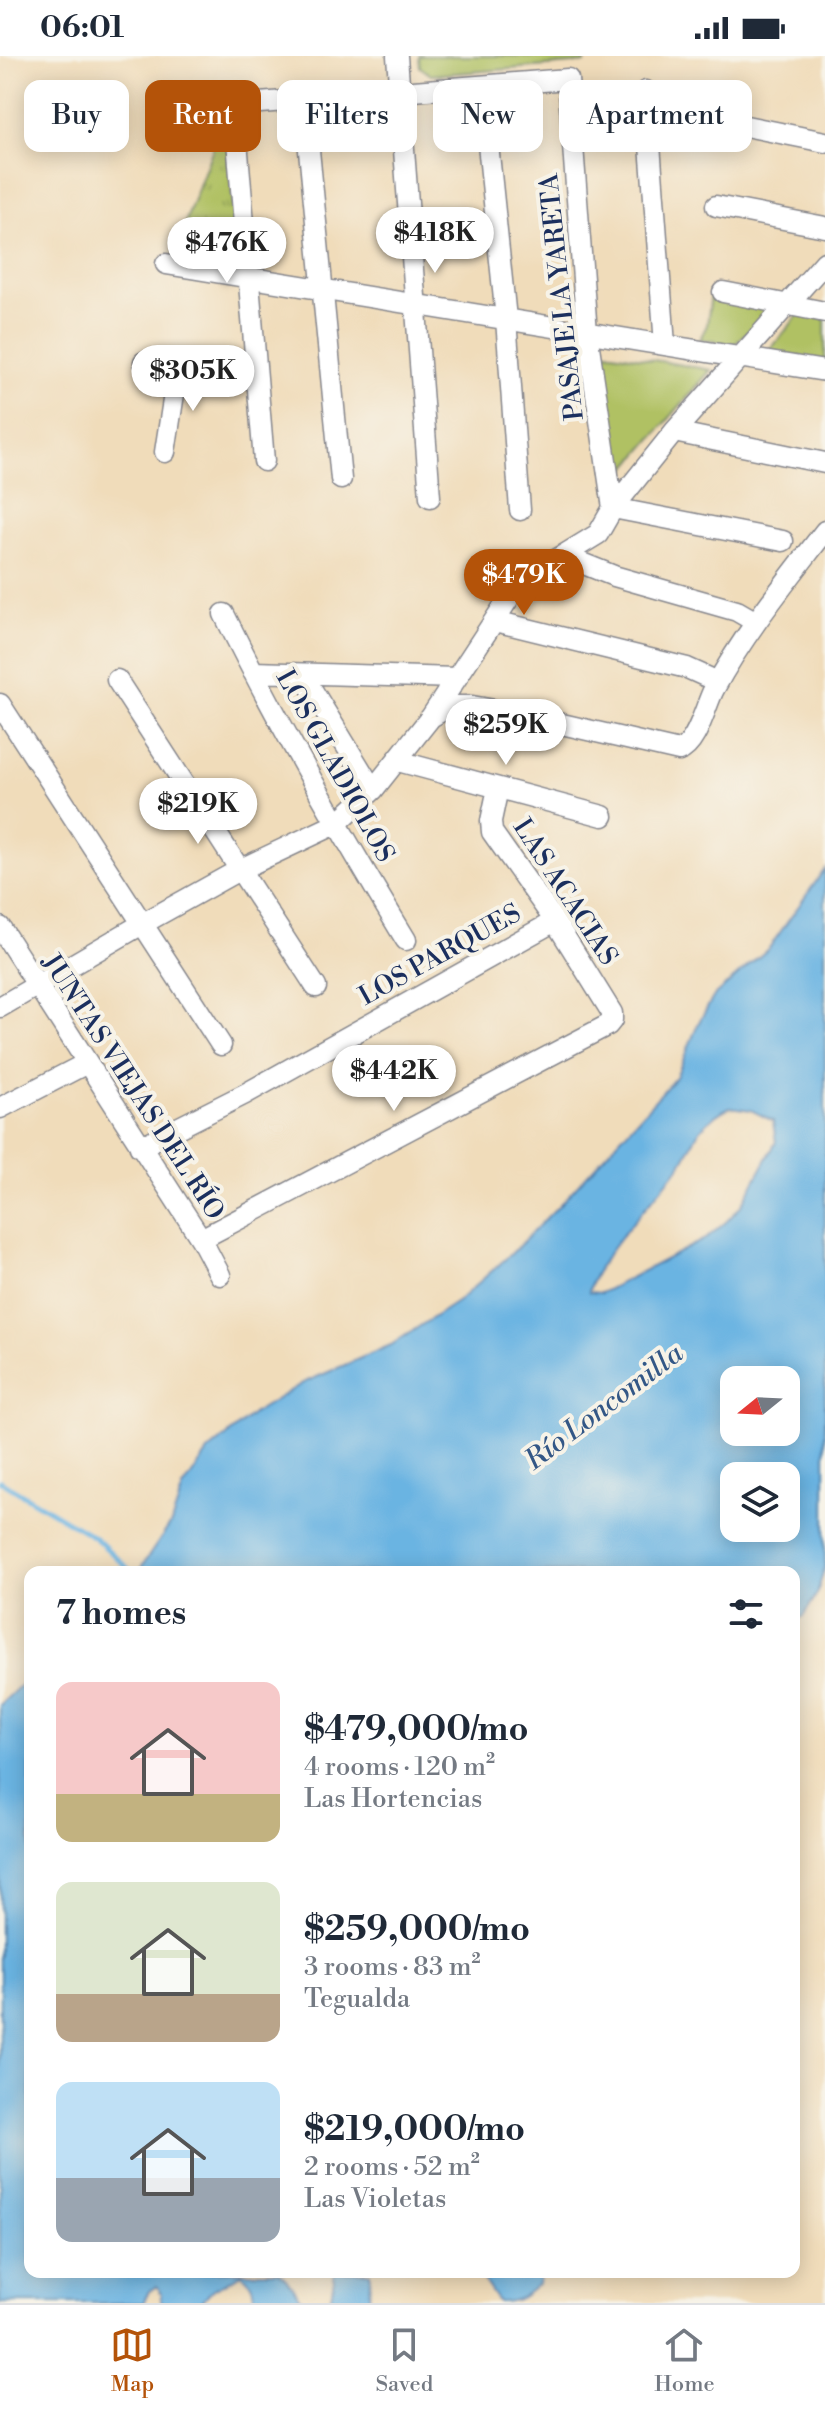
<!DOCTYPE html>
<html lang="en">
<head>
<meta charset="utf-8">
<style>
  :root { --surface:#fff; --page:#f2f2f3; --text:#1f2937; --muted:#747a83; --line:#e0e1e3; --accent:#b45309 }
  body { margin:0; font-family:"Libre Bodoni",serif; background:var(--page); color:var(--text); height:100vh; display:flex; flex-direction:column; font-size:30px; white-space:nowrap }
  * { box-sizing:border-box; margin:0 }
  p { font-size:26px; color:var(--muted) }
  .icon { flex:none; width:44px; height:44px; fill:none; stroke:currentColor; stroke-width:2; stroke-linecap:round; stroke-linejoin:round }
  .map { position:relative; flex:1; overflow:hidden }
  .drawer { position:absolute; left:24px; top:1510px; width:776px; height:712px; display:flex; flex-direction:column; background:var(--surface); border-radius:16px; box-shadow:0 4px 20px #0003 }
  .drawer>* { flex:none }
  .hud { position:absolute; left:24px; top:24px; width:778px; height:72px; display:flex; gap:16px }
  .needle { width:52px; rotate:252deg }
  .buttons { position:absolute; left:720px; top:1310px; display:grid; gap:16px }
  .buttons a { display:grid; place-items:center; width:80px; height:80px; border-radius:16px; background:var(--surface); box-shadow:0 4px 20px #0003; font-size:40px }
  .price { position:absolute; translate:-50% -68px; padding:0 18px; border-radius:28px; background:#fff; color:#222; font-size:26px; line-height:52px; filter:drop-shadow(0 2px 4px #0008) }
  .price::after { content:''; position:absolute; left:50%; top:48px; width:24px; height:18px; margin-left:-12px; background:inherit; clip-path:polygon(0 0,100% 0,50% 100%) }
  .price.selected { background:var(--accent); color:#fff }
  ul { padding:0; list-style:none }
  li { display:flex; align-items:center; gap:24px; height:200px; padding:0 32px }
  li span { display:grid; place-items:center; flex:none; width:224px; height:160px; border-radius:16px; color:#555 }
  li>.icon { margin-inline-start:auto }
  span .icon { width:96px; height:96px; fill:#fffc; stroke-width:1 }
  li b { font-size:34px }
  h2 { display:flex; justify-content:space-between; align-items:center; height:96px; padding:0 32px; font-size:34px }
  .pill { padding:0 28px; border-radius:16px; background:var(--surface); box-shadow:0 4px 20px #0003; font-size:28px; line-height:72px }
  .pill.selected { background:var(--accent); color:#fff }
  .status { display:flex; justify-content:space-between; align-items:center; height:56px; padding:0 40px; background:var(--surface); direction:ltr }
  .status svg { height:22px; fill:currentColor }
  .dock { display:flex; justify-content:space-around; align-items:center; height:112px; border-top:2px solid var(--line); background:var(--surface); font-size:22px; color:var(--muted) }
  .dock a { display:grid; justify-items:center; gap:4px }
  .dock .selected { color:var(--accent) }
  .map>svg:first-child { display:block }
</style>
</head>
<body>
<div class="status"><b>06:01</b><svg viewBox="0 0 49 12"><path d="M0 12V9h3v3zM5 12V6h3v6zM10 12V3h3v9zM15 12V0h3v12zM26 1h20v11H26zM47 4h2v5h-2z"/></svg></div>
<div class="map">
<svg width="825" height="2247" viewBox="0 0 825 2247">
  <defs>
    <pattern id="grass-tufts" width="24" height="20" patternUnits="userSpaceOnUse" patternTransform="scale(2)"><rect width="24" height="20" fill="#b0c164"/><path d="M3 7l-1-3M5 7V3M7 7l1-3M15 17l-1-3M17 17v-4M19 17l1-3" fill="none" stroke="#8e9d56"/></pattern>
  </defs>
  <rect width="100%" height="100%" fill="#f7f3e8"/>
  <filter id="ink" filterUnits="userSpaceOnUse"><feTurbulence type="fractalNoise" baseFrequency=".0125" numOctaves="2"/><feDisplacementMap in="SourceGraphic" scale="16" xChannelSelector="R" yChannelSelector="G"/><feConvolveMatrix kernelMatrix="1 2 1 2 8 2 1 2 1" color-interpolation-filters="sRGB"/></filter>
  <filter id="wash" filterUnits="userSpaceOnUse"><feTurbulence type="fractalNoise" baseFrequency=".006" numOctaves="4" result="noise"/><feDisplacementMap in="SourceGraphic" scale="32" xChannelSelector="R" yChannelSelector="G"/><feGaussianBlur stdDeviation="1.8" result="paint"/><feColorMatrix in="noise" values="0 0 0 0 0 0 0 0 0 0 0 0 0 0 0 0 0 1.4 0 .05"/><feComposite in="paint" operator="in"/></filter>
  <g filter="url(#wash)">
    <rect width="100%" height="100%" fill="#f0dcba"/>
    <path fill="url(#grass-tufts)" stroke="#667861" stroke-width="2" d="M226,57L237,207L174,197Z"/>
    <path fill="#b0c164" stroke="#667861" stroke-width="2" d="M419,0H585V7L431,19L420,11Z
      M711,239L771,253L734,289L700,283L707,269Z
      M799,258L825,263V306L769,295Z
      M602,295L711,314L613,428Z"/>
    <path fill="#6ab4e2" stroke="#4272a0" stroke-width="2" fill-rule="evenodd" d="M825,813V1510L817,1538L803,1561L794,1563V1516H138L171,1467L183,1432L208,1396L254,1357L303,1327L391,1289L458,1245L511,1198L564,1144L676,1021L699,966L714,940L769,892ZM730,1051L751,1054L773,1065L776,1086L742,1149L727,1165L707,1182L601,1237L589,1236C592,1207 658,1139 679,1111C688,1099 692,1085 701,1073C709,1064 719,1056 730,1051ZM786,1324V1376H734V1324ZM786,1420V1472H734V1420Z
      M30,1620V2216H279L285,2221L305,2247H254C255,2234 252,2226 242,2218L213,2233L200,2247H161L162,2238L157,2230L149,2235L143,2247H0V1649Z
      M335,2216H370L369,2247H325L331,2241Z
      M478,2216H539L540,2218L538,2228C525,2240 517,2247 498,2246Z"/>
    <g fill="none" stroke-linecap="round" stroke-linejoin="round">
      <path stroke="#6ab4e2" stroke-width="5" d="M0,1425L94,1481L132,1516"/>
    </g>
  </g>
  <g filter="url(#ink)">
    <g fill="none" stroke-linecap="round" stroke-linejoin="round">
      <g stroke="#86868c" stroke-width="23">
        <path id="street" d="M397,0L430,441
          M482,30L506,263L520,454
          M646,35L665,289
          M304,43L341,423
          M706,62L825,86
          M716,150L825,171
          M166,208L825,315
          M723,236L825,256
          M144,306L257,324
          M674,376L825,407
          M165,396L178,312
          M264,405L234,49L568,23L587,277L613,452L783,485
          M564,500L614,520L737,555L756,566
          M224,558C279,670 341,777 406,884
          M495,565L687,612L718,626
          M253,616L456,622
          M303,619L373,734
          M117,624L316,931
          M0,648L221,989
          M431,661L513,536L544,511L598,478L613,452L674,376L825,206
          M398,705L603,760
          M0,871L201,1183L220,1219
          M0,951L142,868L239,814L336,768L373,734L431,661L443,654L457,650H472L527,660L679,695C697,689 705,650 714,633C745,576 786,526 825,475
          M0,1052L87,1007
          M140,1091L245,1038L555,865
          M201,1183L608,969L612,964V957L555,865L492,776L491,765L498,732"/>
      </g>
      <use href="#street" stroke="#fff" stroke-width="20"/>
    </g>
  </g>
  <g text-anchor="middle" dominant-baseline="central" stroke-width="8" stroke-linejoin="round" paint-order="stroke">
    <g font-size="26" fill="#1b2f5e" stroke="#f7f3e8">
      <text transform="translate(562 241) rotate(-96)">PASAJE LA YARETA</text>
      <text transform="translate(335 710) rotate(61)">LOS GLADIOLOS</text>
      <text transform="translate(565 836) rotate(57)">LAS ACACIAS</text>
      <text transform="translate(440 899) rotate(-29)">LOS PARQUES</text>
      <text transform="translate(133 1031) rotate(57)">JUNTAS VIEJAS DEL RÍO</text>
    </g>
    <g font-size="28" font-style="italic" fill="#335786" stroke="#f7f3e8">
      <text transform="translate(604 1351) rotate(-37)">Río Loncomilla</text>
    </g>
  </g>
</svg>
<div class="buttons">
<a><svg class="needle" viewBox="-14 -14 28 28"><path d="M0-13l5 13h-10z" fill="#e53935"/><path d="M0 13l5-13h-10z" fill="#747a83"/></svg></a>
<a><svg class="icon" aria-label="layers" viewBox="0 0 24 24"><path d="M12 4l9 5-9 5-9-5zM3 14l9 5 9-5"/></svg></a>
</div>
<b class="price" style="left:435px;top:219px">$418K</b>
<b class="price" style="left:227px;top:229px">$476K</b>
<b class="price" style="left:193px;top:357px">$305K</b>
<b class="price selected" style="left:524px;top:561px">$479K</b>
<b class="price" style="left:506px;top:711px">$259K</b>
<b class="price" style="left:198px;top:790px">$219K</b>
<b class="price" style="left:394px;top:1057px">$442K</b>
<div class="hud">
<a class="pill">Buy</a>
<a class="pill selected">Rent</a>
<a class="pill">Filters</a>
<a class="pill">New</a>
<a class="pill">Apartment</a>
</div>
<section class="drawer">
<h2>7 homes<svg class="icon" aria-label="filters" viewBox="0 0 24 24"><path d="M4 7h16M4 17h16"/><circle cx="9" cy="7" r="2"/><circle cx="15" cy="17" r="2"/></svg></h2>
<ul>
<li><span style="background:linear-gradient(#f6c9c9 70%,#c2b280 0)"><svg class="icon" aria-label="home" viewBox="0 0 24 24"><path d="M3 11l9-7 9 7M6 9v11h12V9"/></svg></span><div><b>$479,000/mo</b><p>4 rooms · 120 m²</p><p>Las Hortencias</p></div></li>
<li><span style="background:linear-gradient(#dfe7d0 70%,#b9a48a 0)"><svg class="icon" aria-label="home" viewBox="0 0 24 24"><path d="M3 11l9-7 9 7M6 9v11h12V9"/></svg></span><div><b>$259,000/mo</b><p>3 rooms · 83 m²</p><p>Tegualda</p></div></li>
<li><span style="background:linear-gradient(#bfe0f5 60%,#9aa5b1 0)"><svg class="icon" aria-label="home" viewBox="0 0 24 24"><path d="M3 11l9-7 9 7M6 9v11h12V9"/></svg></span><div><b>$219,000/mo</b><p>2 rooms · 52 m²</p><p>Las Violetas</p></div></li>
</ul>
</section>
</div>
<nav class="dock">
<a class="selected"><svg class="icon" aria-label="map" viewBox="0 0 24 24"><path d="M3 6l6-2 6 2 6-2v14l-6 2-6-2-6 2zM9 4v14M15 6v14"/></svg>Map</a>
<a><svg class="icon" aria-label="saved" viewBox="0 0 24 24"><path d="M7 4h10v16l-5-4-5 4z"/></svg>Saved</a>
<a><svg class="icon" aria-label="home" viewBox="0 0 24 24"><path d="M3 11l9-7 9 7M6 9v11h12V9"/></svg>Home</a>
</nav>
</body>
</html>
